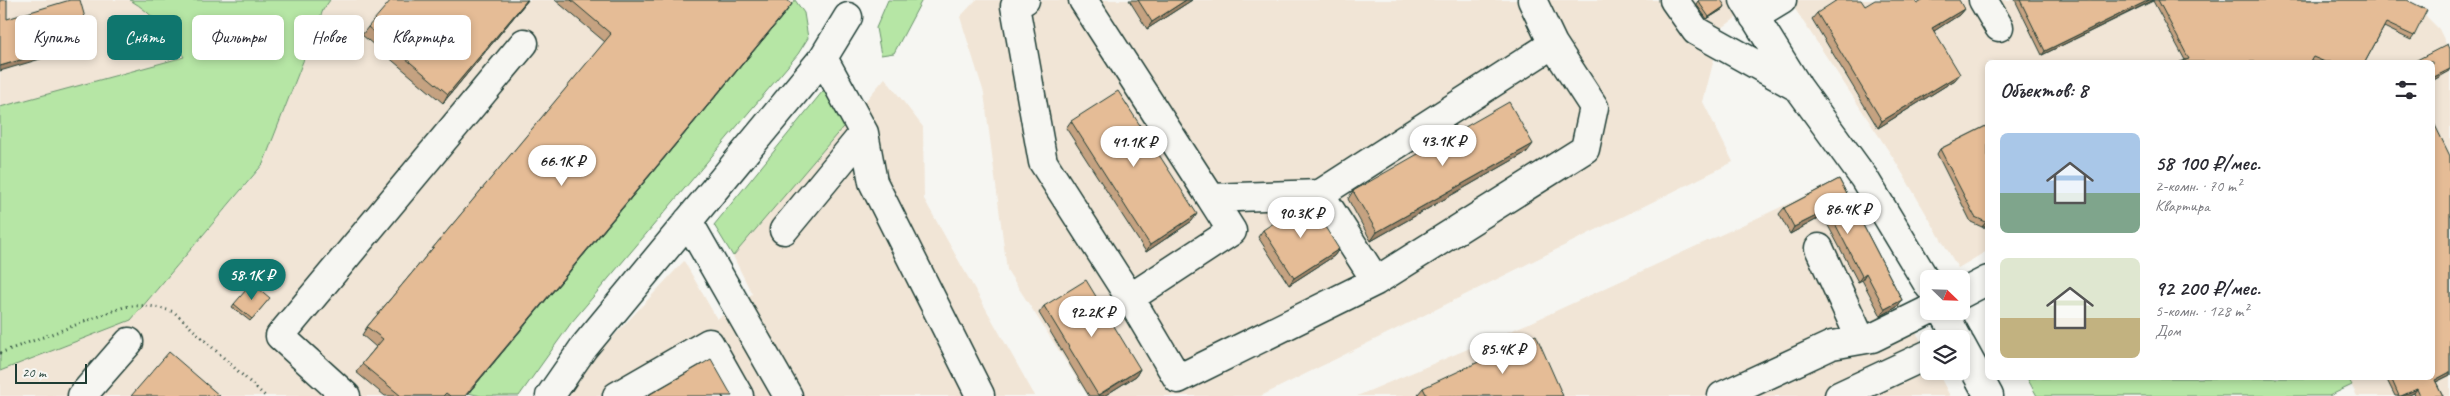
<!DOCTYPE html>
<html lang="ru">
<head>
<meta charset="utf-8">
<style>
  :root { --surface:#fff; --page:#f7f7f7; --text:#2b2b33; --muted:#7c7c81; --accent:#0f766e }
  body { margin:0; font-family:Caveat,sans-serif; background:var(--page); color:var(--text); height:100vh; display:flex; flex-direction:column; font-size:19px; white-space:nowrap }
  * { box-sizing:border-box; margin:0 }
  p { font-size:16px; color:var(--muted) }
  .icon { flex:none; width:28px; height:28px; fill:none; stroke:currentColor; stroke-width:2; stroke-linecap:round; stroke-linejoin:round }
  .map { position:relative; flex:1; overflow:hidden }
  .panel { position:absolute; left:1985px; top:60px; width:450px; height:320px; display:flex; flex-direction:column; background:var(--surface); border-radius:8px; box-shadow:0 2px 8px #0003 }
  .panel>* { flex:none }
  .guide { position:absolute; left:15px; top:15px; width:475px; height:45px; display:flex; gap:10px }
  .needle { width:32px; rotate:113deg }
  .tools { position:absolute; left:1920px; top:270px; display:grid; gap:10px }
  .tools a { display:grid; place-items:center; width:50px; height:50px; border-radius:8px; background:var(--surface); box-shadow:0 2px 8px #0003; font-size:25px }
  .scale { position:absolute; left:15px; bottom:12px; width:72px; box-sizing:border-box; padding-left:5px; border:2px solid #1f3d34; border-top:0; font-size:14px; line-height:18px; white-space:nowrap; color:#1f3d34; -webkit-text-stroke:4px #f6f6f2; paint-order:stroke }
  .price { position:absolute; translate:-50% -42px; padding:0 11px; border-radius:18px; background:#fff; color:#222; font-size:16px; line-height:32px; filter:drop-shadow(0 1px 2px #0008) }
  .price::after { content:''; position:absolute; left:50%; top:30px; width:15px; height:11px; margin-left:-8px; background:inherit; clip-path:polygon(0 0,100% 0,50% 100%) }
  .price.on { background:var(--accent); color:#fff }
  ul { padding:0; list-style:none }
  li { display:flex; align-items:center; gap:15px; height:125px; padding:0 15px }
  li span { display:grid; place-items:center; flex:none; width:140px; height:100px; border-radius:8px; color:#555 }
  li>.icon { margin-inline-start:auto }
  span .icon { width:60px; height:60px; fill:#fffc; stroke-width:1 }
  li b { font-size:21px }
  h2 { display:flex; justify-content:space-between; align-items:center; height:60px; padding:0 15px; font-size:21px }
  .pill { padding:0 18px; border-radius:8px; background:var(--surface); box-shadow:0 2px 8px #0003; font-size:18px; line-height:45px }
  .pill.on { background:var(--accent); color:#fff }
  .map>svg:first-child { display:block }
</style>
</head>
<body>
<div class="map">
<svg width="2450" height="396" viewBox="0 0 2450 396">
  <rect width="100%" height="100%" fill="#f6f6f2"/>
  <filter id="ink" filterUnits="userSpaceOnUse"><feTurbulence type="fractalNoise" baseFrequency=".02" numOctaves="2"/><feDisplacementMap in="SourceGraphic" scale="10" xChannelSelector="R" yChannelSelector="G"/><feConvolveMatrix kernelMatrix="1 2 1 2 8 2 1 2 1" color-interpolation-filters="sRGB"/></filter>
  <g filter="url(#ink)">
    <path fill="#f1e5d6" d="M0,0H130L144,8L164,29L184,57L0,107Z
      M330,0H796L466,396H0V371L131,320L263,165L323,10Z
      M976,0H1731L1740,15L1722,28L1703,48L1714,59L1703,102L1733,162L1261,396H1088L1007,270L984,93L960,17Z
      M1789,0H2395L2424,14L2439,29L2450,52V396H2357L2348,378H2432V62H1988L1987,251L1958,268L1894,159Z
      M885,78L923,127L924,199L1035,396H568L584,368L684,261L717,319L752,294L733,256Z
      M1835,182L1929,356V371H1937L1950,396H1357L1534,321Z"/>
    <path fill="#b6e6a5" stroke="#6a926c" d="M130,0H330L323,10L263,164L131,320L0,371V107L184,57C170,35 153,13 130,0Z
      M795,0L804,13L808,38L798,54L571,323L519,396H481L468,393Z
      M888,0H922L894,53L881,55L876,28Z
      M827,86L848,121L733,256L714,225Z
      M2027,378H2348L2352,385L2329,396H2037Z"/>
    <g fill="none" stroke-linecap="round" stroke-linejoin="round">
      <g stroke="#1f3d34" stroke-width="31">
        <path id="minor" d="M1025,0L1015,6L1043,162L1130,298L1178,379L1376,281L1585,149L1594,107L1553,44
          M1083,0L1211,198L1320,194L1553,44L1532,0
          M1674,0L1696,31L1795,86
          M1744,0L1798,87L1864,178L1929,286
          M1983,0L1999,27
          M1754,17L1782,0
          M823,58L864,133L873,182L980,395
          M1320,194L1376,281
          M688,221L788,396
          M784,230L864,133
          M1819,248L1861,340
          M1961,294L1988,280
          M1130,298L1232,231L1211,198
          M1943,311L1958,339
          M1961,345L1989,396
          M82,396L129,342
          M346,396L280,336L524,43
          M550,396L584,347L823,58L848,17
          M617,396L709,343L739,396
          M1722,396L1832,345L1872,338L1929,310
          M1839,396L1929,354"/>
      </g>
      <path stroke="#1f3d34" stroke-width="3" stroke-dasharray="1 4" stroke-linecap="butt" d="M0,353L124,307C142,304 156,306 174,312L265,396"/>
      <use href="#minor" stroke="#f6f6f2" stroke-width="28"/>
    </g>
    <path fill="#c5a281" stroke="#1f3d34" d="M528,0L443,103L362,35L368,27Z
      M555,0H787L786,12L466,396H385L356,372L376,347L362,335L367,327L605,42Z
      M1129,0H1192L1147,29Z
      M2015,0H2407L2414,36L2411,40L2384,27L2365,62H2313L2311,61L2185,60L2153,1L2042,55Z
      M1698,1L1725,6L1723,9L1707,19L1696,4Z
      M1917,4L1964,9L1959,15L1934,31L1955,80L1878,128L1812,19L1817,13L1865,6Z
      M1071,121L1192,221L1146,252L1066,128Z
      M1988,125V227H1982L1971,222L1937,154L1940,149Z
      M1527,152L1371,241L1348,199L1353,191Z
      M2450,156V375L2436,382L2443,396H2415L2414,393L2407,396H2395L2386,378H2432Z
      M1839,179L1902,300L1897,307L1881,316L1862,280L1858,282L1823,216L1790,234L1779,214L1784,208Z
      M1263,230L1339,249L1334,256L1289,285L1258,237Z
      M268,300L250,321L232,307L234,304Z
      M1044,306L1140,369L1136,376L1104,396H1089L1039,313Z
      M1423,388L1563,396H1419L1418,394Z"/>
    <path fill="#a08469" stroke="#1f3d34" d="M527,0H528L443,103L448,94Z
      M1186,0H1192L1147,29L1152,22Z
      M2149,0H2154L2042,55L2045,51Z
      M792,4L786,12L466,396H465Z
      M1725,6L1723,9L1707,19L1709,17Z
      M1964,9L1959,15L1928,35L1932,28Z
      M91,39L87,45L0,71V66Z
      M2450,69V71L2432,81V78Z
      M1960,74L1955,80L1878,128L1882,121Z
      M1533,144L1527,152L1371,241L1377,232Z
      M1828,210L1823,216L1790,234L1794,227Z
      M1197,214L1192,221L1146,252L1150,245Z
      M1986,222H1988V227H1982Z
      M1339,249L1334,256L1289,285L1294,278Z
      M1866,273L1862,280L1858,282L1862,276Z
      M1902,300L1897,307L1881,316L1885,309Z
      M1140,369L1136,376L1104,396H1098Z
      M2450,372V375L2432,384L2435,380Z
      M2417,389L2414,393L2407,396H2401Z"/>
    <path fill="#e5bc96" stroke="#1f3d34" d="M0,0H7V19L70,0H80L91,39L0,66Z
      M391,0H527L448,94L368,27Z
      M571,0H787L792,4L465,396H450L446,393L443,396H401L362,364L383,339L367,327L611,34Z
      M1138,0H1186L1152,22Z
      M1699,0H1721L1725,6L1709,17L1698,1Z
      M1837,0H1861L1865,6L1875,0H1915L1917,4L1924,0H1959L1964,9L1932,28L1960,74L1882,121L1817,13Z
      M2020,0H2149L2045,51Z
      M2158,0H2407L2427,10L2414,36L2386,23L2365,62H2325L2313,57L2310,62H2180L2189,59Z
      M2448,44L2450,49V69L2432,78V62H2413Z
      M1118,91L1197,214L1150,245L1071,121Z
      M1509,102L1533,144L1377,232L1353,191Z
      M2432,119L2450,156V372L2435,380L2443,396H2420L2417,389L2401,396H2399L2391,378H2432Z
      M1988,125V222H1986L1975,217L1940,149Z
      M1839,179L1902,300L1885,309L1866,273L1862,276L1828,210L1794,227L1784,208Z
      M1304,203H1310L1339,249L1294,278L1263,230Z
      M1086,280L1140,369L1098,395L1044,306Z
      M252,283L270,298L252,319L234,304Z
      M1536,335L1563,396H1427L1423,388Z
      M169,352L220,396H131Z
      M711,359L732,396H647Z"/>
  </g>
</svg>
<div class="tools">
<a><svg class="needle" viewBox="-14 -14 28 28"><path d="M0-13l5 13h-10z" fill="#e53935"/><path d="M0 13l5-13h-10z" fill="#7c7c81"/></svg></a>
<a><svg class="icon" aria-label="layers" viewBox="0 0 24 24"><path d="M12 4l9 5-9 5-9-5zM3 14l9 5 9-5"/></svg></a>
</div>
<div class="scale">20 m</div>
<b class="price" style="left:1443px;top:167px">43.1K ₽</b>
<b class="price" style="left:1134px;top:168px">41.1K ₽</b>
<b class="price" style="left:562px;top:187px">66.1K ₽</b>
<b class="price" style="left:1848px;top:235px">86.4K ₽</b>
<b class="price" style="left:1301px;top:239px">90.3K ₽</b>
<b class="price on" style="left:252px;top:301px">58.1K ₽</b>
<b class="price" style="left:1092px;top:338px">92.2K ₽</b>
<b class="price" style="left:1503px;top:375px">85.4K ₽</b>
<div class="guide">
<a class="pill">Купить</a>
<a class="pill on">Снять</a>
<a class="pill">Фильтры</a>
<a class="pill">Новое</a>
<a class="pill">Квартира</a>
</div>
<section class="panel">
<h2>Объектов: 8<svg class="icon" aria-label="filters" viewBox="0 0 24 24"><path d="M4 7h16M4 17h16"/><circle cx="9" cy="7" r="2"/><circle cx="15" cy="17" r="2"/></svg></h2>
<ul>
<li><span style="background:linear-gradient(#a9c7e8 60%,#7fa58c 0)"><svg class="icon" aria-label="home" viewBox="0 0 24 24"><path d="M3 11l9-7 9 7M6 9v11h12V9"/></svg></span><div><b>58 100 ₽/мес.</b><p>2-комн. · 70 m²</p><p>Квартира</p></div></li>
<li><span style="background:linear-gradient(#dfe7d0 60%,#c2b280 0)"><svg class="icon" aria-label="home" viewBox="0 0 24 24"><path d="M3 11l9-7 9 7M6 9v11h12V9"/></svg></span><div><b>92 200 ₽/мес.</b><p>5-комн. · 128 m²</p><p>Дом</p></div></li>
</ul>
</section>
</div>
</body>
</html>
